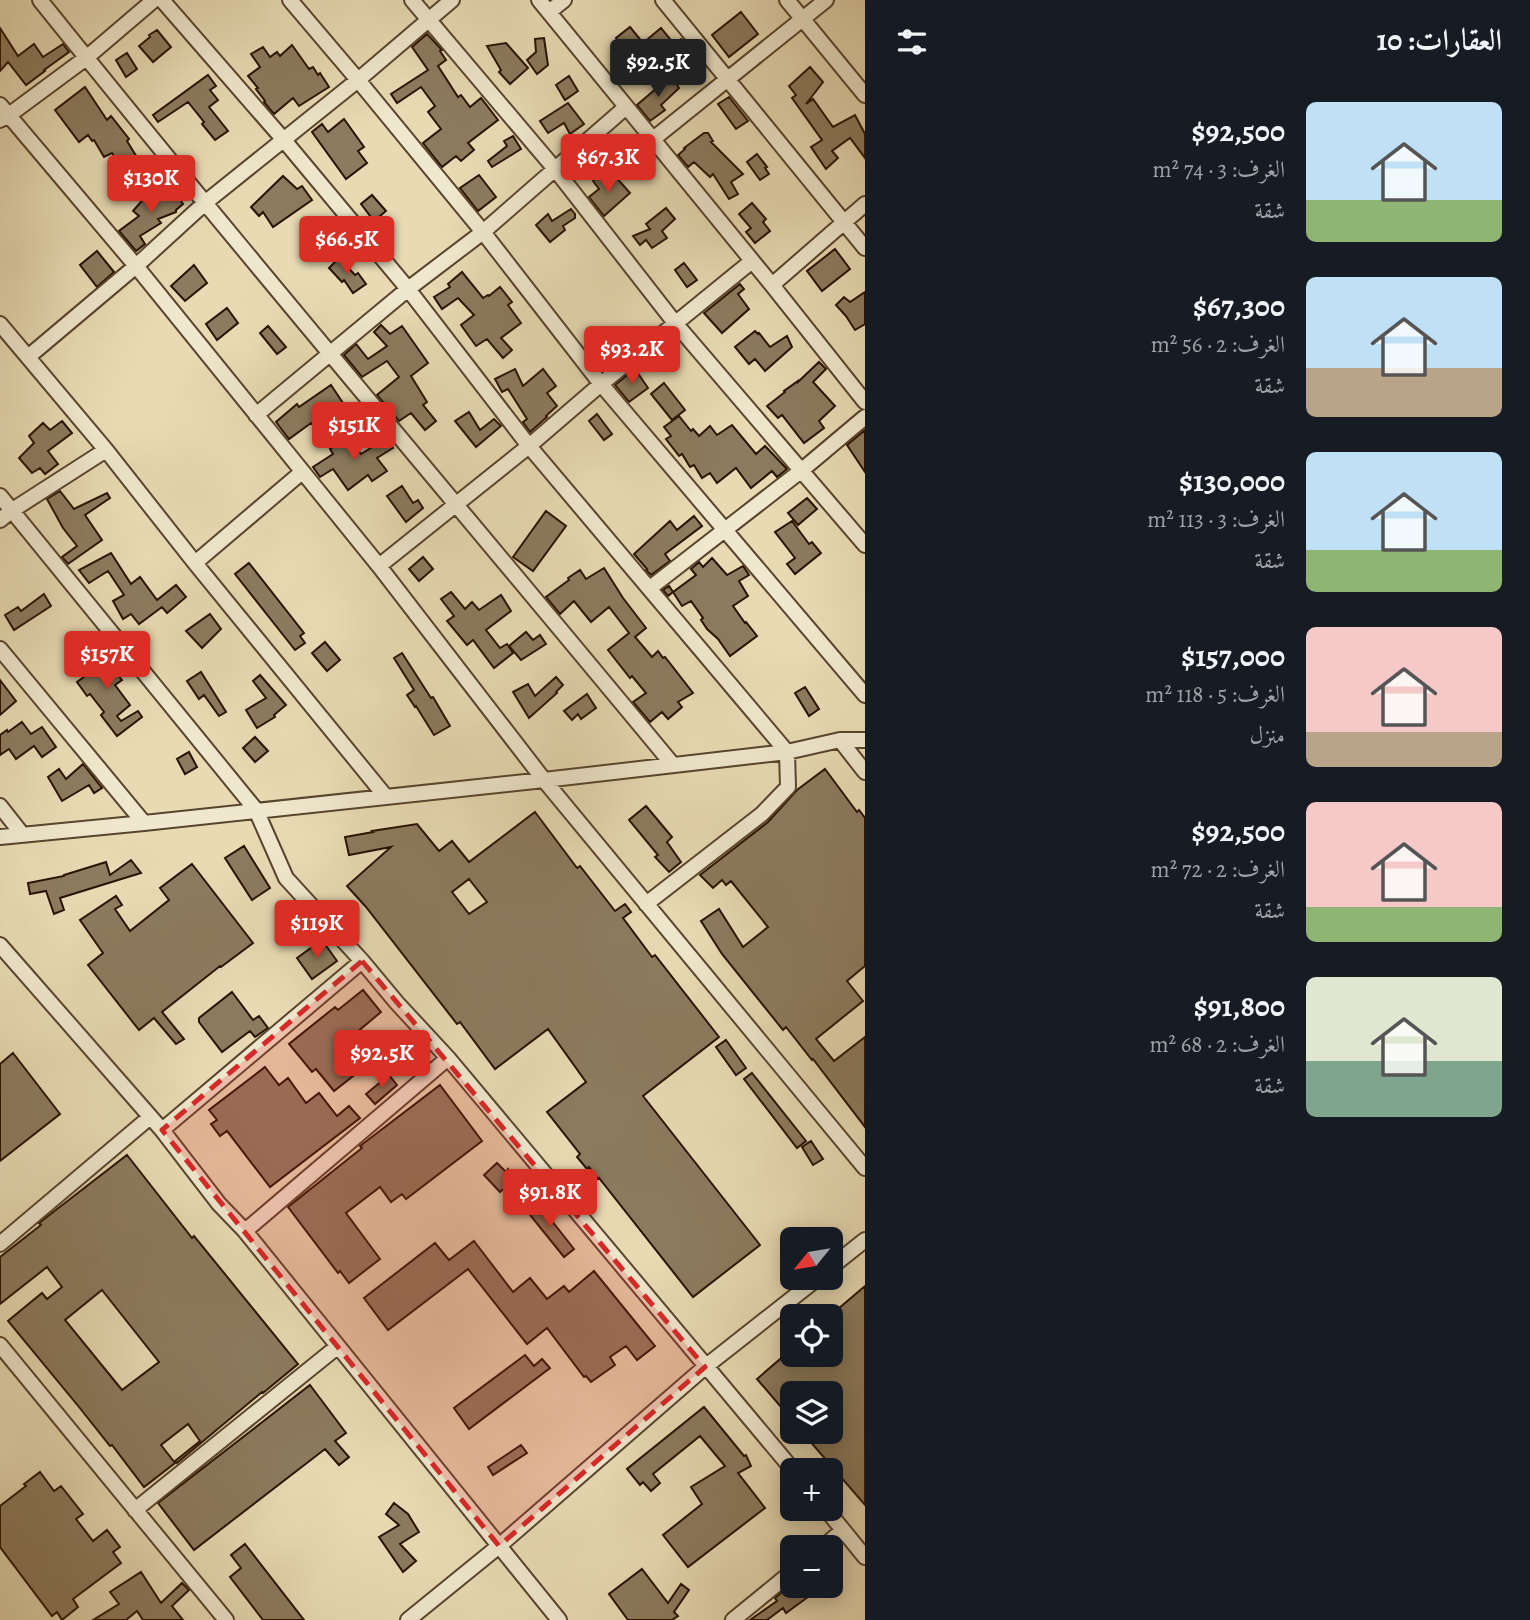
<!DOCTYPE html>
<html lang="ar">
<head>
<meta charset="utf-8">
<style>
  :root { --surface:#171b24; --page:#242831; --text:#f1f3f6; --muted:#9ea1a6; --accent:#d93025 }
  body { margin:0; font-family:Alegreya,Amiri,serif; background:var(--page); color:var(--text); direction:rtl; height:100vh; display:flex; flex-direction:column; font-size:26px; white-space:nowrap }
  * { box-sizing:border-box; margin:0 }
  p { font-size:23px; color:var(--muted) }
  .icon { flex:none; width:38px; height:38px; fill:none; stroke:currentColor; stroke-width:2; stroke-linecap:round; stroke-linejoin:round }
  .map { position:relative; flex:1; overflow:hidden; direction:ltr }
  .sheet { display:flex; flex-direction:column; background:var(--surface); width:665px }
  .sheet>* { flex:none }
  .needle { width:46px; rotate:240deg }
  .buttons { position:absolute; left:780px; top:1227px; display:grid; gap:14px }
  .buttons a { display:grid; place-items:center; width:63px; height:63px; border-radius:10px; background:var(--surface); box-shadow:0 4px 18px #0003; font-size:35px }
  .price { position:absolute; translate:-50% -60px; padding:0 16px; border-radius:7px; background:var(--accent); color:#fff; font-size:23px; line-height:46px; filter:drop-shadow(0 2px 4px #0008) }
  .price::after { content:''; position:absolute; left:50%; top:42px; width:21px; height:16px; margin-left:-10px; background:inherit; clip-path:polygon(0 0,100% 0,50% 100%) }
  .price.on { background:#222; color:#fff }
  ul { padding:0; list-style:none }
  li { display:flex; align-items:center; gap:21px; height:175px; padding:0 28px }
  li span { display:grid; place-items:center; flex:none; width:196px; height:140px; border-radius:10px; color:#555 }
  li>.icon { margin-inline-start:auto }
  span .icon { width:84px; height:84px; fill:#fffc; stroke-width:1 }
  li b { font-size:30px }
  h2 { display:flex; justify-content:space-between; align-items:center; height:84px; padding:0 28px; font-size:30px }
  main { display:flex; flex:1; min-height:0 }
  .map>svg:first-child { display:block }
</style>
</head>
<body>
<main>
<section class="sheet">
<h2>العقارات: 10<svg class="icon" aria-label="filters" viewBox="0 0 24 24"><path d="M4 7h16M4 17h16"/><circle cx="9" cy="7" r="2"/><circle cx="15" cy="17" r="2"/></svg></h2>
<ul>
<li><span style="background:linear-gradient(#bfe0f5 70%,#8fb573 0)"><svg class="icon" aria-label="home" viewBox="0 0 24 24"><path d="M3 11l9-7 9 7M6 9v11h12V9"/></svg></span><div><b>$92,500</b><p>الغرف: 3 · 74 m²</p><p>شقة</p></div></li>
<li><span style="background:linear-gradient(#bfe0f5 65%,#b9a48a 0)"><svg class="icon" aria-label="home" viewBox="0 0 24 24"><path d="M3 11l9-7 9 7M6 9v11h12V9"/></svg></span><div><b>$67,300</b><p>الغرف: 2 · 56 m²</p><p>شقة</p></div></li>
<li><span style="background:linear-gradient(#bfe0f5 70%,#8fb573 0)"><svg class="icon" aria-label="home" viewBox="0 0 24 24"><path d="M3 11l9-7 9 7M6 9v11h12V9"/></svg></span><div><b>$130,000</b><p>الغرف: 3 · 113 m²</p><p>شقة</p></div></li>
<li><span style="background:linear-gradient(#f6c9c9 75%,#b9a48a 0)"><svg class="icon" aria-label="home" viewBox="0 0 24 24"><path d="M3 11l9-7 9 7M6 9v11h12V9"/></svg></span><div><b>$157,000</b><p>الغرف: 5 · 118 m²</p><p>منزل</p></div></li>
<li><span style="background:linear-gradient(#f6c9c9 75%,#8fb573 0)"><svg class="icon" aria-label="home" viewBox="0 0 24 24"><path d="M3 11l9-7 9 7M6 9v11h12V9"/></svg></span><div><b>$92,500</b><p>الغرف: 2 · 72 m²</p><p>شقة</p></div></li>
<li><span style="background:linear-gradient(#dfe7d0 60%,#7fa58c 0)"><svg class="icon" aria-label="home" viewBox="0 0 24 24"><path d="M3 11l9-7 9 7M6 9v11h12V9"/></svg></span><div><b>$91,800</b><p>الغرف: 2 · 68 m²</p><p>شقة</p></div></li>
</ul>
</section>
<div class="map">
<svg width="865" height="1620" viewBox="0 0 865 1620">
  <rect width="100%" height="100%" fill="#e8dbb4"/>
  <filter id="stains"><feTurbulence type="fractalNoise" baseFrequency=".00286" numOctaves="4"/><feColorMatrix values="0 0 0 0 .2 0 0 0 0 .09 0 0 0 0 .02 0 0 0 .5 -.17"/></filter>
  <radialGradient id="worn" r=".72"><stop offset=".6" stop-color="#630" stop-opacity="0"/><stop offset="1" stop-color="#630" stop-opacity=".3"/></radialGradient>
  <path fill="#8c7b5e" stroke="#281200" stroke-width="2" fill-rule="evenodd" d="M741,12L758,34L729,57L712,35Z
    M630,27L643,43L661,28L674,44L681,39L691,52L668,71L665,68L656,74L641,56L627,67L614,51L623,46L616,38Z
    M0,28L18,56L34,44L43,57L63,44L69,52L44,70L45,71L26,85L8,62L0,71Z
    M157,30L171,47L153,62L139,46L150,37L149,35Z
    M427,34L442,50L440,51L446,60L438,66L458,97L461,95L470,107L481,98L498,120L468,143L474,150L461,161L456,156L442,167L423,143L441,129L428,112L435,106L421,87L397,103L391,94L428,70L412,47Z
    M544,38L548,65L537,74L527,60L536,52L535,39Z
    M506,43L528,68L510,84L499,72L501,70L487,46Z
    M292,45L309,69L313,67L318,75L320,73L329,87L299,106L293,98L274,114L264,102L265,101L256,89L258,88L248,76L260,67L251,54L263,47L270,57L277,52L280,56Z
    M127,53L137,69L126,77L116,60Z
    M810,67L823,82L806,104L813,99L833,127L855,115L865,134V158L850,138L832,151L838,158L826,169L811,147L822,140L792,98L796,95L789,86Z
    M208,75L216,86L210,90L218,100L209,107L228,131L215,140L202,124L204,122L188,102L158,122L153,115Z
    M569,76L578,91L565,100L556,85Z
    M671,76L679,88L661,105L665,110L650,121L637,105Z
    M85,87L107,120L111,116L129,139L127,141L146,172L132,182L112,153L104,157L94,140L92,141L88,135L79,142L55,110Z
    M729,97L748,121L736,129L718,104Z
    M568,103L584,124L570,134L564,123L548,133L540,121Z
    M344,119L364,147L358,151L367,163L346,179L312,132L322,124L328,132Z
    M704,133H708L713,141L711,142L743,174L731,182L738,194L729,199L713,174L710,177L694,162L688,167L678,155L685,149L684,148Z
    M513,136L521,149L492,167L488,161L507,146L504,141Z
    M757,154L767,167L765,168L769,174L760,180L747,162Z
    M602,173L608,180L614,175L630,193L604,216L589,197L599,189L593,181Z
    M479,175L496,197L478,211L460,188Z
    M283,176L297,189L302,186L312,200L273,227L263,212L259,216L251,207Z
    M169,183L183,204L176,210V212L158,219L161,223L140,236L145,244L136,251L119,231L139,216L133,211L147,195L149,197Z
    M372,195L386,211L374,221L361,204Z
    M752,203L766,219L763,222L770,231L755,243L746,232L751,228L739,214Z
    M666,208L675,219L662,231L667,238L652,248L646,240L640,245L633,236L650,229L646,224Z
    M571,209L575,214V218L563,226L565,230L550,242L536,225L548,214L552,221Z
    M835,249L850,269L822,291L807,271Z
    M97,251L114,272L97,287L80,265Z
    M339,258L355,275L358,273L366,284L353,293L344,280L342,282L329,268Z
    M684,263L697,280L687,287L675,270Z
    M194,265L207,283L185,301L171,286Z
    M462,272L483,298L488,295L489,296L500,287L512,302L508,305L521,323L501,338L512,350L503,358L487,339L476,346L461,325L474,315L458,298L442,309L434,297L450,287L448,284Z
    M740,284L744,289L738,294L749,309L722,333L704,313Z
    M865,292V324L855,330L846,316L836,305L844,297L850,302Z
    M227,308L238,323L217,340L206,324Z
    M381,325L390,334L402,326L428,363L411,376L427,402L423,405L436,421L425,430L411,413L399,421L377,395L399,377L387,361L362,377L344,355L356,344L368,359L387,346L374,332Z
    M268,326L286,347L277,354L260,333Z
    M755,331L758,334L759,333L770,347L787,336L792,347L765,371L755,359L749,364L735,347Z
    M819,362L826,369L813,382L835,406L819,421L824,428L804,443L782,415L778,418L767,406L785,392L784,391L798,381V382Z
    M515,369L523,386L543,369L556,386L547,393L557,406L546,416L547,417L530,432L523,422L527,419L508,389L502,392L495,379Z
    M635,369L648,388L629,402L615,385Z
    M664,383L685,410L672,420L651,394Z
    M331,385L345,406L360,418L337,438L324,422L317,429L311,423L289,439L276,422L297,404L299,407Z
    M469,412L480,430L494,419L501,426L476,447L455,421Z
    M597,414L612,434L604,440L589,421Z
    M679,416L691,431L693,429L699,436L710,426L717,435L732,425L756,454L765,446L787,469L777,477L772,471L751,488L736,468L717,483L710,473L702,478L694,465L690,467L682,454L679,456L666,439L671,436L664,427Z
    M62,421L72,433L48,451L58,464L45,474L40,468L32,473L19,458L34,443L29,436L43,423L50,430Z
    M865,430V472L847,445Z
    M347,436L361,454L387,438L393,448L377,458L387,471L372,481L368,475L348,490L333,469L320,477L313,467L333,454L330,449Z
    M402,486L413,503L418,500L423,508L406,522L387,496Z
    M60,491L74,509L107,493L110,498L85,515L102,540L68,564L62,557L77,546L63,528L47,499Z
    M807,498L817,509L798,525L788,513Z
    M546,511L566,526L533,571L513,557Z
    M694,516L702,526L665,554L670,561L651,575L646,570L647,569L634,554L670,521L677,530Z
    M792,521L809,544L812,542L821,553L795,574L787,564L795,558L775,532Z
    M111,553L131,584L140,577L157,600L176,585L186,597L167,613L162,607L139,624L131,614L123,619L113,601L124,595L108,571L89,583L79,570Z
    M423,557L433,569L419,581L409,569Z
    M712,558L727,575L743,566L749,575L739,581L748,596L733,606L745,623L746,622L757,636L730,656L718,639L707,629L701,620L703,618L691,601L682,606L673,592L668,596L663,590L669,586L673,592L696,575L691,569L699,562L703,567Z
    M249,563L304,633L300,636L305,643L295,650L235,574Z
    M604,568L623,598L646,628L635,637L652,657L658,651L663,658L665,657L693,693L678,702L682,707L668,719L662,712L650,722L633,702L646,693L632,676L630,678L608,650L629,633L609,607L591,622L574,601L560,614L546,597L569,580L568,578L580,570L586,579Z
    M451,592L465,609L472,602L479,610L501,595L511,611L486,630L500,648L507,644L513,653L494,668L473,640L467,645L447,621L454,616L441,599Z
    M44,594L51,606L14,630L5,615L18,607L21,611Z
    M210,614L221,629L202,648L186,631Z
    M526,632L533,640L540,635L546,644L521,660L509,646Z
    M325,642L340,660L327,671L312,653Z
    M97,644L114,665L111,667L122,680L115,685L130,705L117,716L121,721L138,711L142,717L117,736L101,715L104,712L90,694L87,696L77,682L95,669L83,656Z
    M402,653L431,698L433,697L450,726L434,735L416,706L415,707L407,695L414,690L394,658Z
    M201,672L226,712L219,716L204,695L199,699L187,681Z
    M260,675L286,705L274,715L275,717L257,728L246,710L266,698L253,681Z
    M556,677L563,685L556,692L557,693L529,718L513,692L528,684L535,696Z
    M0,680L16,701L0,715Z
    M805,687L819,709L809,716L795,693Z
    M587,694L596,708L581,719L578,714L572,720L564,711Z
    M22,722L31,734L42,727L56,747L42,757L34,746L16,759L9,749L0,755V735L7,730L8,732Z
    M255,737L268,751L255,762L243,748Z
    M189,752L197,767L185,774L177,759Z
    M83,764L102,788L94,793L89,785L62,801L48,777L59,769L66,779Z
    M825,769L857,812L859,810L865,818V966L847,981L863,1001L816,1039L834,1061L865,1037V1127L813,1059L812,1060L786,1027L783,1030L722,954L701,921L719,909L743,947L768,927L731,881L726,885L722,880L713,888L700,875L768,822L797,790Z
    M646,806L672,837L667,842L681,862L669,872L655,857L658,855L629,820Z
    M535,812L577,868L580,866L615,911L625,904L631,912L623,918L652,957L655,955L719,1037L643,1096L760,1245L693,1297L599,1178L598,1179L589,1167L587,1169L577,1157L580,1154L547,1112L586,1082L548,1029L495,1069L460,1022L457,1024L366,907L347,886L391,847L349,855L345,837L373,832L372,831L417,824L439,851L452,841L469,862ZM469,879L487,902L469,914L452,892Z
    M244,846L270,888L252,900L225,858Z
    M131,860L141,873L60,898L64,910L54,914L46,891L30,894L28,883L64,876V875L106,862L110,875Z
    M192,864L253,943L221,967L220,966L162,1012L184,1039L176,1044L154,1018L139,1030L88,965L103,953L80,920L116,896L122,905L115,909L130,931L169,900L160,888Z
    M322,940L337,961L312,979L297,958Z
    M363,990L381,1012L356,1033L376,1058L334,1091L316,1069L312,1072L289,1044L335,1007L338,1010Z
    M232,992L253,1020L259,1016L268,1028L255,1037L250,1031L222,1052L199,1022V1018Z
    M726,1040L746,1068L736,1075L716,1047Z
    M13,1053L60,1114L0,1161V1064Z
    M265,1067L279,1085L288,1078L306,1103L319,1093L337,1116L349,1106L360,1118L270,1187L227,1131L220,1136L211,1124L217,1120L209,1110Z
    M752,1073L806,1141L797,1148L744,1079Z
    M389,1075L397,1085L375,1104L366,1094Z
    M440,1085L482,1141L406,1199L402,1194L391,1202L380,1187L346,1213L380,1259L349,1283L340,1271L338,1273L288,1207L362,1148L360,1146Z
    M811,1141L823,1159L813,1165L802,1147Z
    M127,1155L192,1238L194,1236L298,1364L263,1393L262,1392L177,1463L175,1461L200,1441L188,1424L161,1445L175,1463L144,1487L112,1445L110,1446L79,1407L8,1321L42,1293L47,1299L62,1287L47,1267L0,1304V1257L41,1225L39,1223ZM102,1290L159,1362L122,1390L65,1320Z
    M497,1163L506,1172L508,1169L516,1178L500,1192L484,1175Z
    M537,1202L574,1249L564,1257L526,1210Z
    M474,1241L513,1292L530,1278L547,1299L564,1286L569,1292L594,1271L655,1346L637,1360L626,1346L610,1357L615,1365L591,1382L586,1376L584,1377L547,1328L527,1344L468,1269L388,1330L364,1298L435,1243L449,1260Z
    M865,1286V1505L802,1432H831V1393H793V1421L757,1379L793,1348V1354H831V1315Z
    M525,1355L534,1366L542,1359L550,1368L469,1429L454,1408Z
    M310,1385L346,1433L335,1441L349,1457L339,1465L325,1449L194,1550L158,1503Z
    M704,1407L744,1456L746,1455L751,1466L738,1473L765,1508L688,1567L663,1535L702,1504L691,1487L725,1466L700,1436L653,1474L660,1483L651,1491L643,1482L640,1485L627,1469Z
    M521,1445L527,1453L493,1475L488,1467Z
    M40,1472L54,1491L61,1486L83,1514L76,1519L93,1541L107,1530L120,1547L113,1552L121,1563L73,1599L78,1607L62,1620L57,1612L52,1616L0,1547V1506L26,1486L24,1484Z
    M394,1503L408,1514L419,1532L400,1544L416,1561L403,1572L379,1537L399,1525L386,1514Z
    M245,1544L304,1620H263L230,1577L241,1568L231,1555Z
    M642,1569L668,1603L681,1584L689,1590L674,1612L678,1616L672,1620H628L609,1594Z
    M141,1572L161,1603L182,1583L189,1590L172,1606L183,1620H143L137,1611L126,1620H93L119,1604L110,1592Z
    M790,1586H823L786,1613L783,1608L767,1620H750L777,1601L775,1598Z"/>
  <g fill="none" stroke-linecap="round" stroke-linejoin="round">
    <g stroke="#58442d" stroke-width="18">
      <path id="minor" d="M40,0C247,258 462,510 673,765
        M162,0L283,139L408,289L529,446L787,752L788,787L762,814L646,904
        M290,0L358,80L483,232L601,384L865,695
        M412,0L555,169L675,323L865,545
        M539,0L772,285L865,402
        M663,0L865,248
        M787,0L865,95
        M549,12L564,0
        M0,105L136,266L379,566L544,780L865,1168
        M0,120L9,115L86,58L154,0
        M652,140L826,0
        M772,285L865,204
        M0,324L106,450L195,563L386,797
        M28,357L136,266L206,202L358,80L452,0
        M256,415L408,289L483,232L626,107
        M0,496L256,810L286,878L362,961L397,1003L448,1058L793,1470
        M0,520L11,511L106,450
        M195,563L302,472
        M379,566L529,446L601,384L752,261
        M650,588L802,470L865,417
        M0,649L144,823
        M840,740L865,772
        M0,806L22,834
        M0,837L144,823L544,780L787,752L840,740H865
        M0,945L162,1130L219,1204L245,1231L559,1620
        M162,1130L362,961
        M245,1231L448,1058
        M0,1244L149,1118
        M831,1267L865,1240
        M0,1345L226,1620
        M825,1508L865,1557
        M135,1510L337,1347
        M823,1547L843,1530
        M408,1620L499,1546L705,1367L818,1278
        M733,1620L793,1571"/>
    </g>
    <use href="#minor" stroke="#f0e8ce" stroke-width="14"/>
  </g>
  <path fill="#d62828" fill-opacity="0.2" stroke="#d62828" stroke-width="5" stroke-dasharray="14 9" stroke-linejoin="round" d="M362,961L705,1367L499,1546L162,1130Z"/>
  <rect width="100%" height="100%" filter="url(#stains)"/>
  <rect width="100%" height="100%" fill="url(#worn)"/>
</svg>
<div class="buttons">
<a><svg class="needle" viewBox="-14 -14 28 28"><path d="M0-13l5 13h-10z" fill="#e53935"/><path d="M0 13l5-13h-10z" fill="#9ea1a6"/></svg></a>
<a><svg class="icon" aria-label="locate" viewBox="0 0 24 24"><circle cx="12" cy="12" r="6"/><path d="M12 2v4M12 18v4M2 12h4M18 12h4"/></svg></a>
<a><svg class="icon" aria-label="layers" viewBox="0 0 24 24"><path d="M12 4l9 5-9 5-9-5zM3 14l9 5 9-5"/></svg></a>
<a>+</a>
<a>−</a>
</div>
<b class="price on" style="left:658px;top:99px">$92.5K</b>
<b class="price" style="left:608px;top:194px">$67.3K</b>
<b class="price" style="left:151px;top:215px">$130K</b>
<b class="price" style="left:347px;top:276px">$66.5K</b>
<b class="price" style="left:632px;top:386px">$93.2K</b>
<b class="price" style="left:354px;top:462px">$151K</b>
<b class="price" style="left:107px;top:691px">$157K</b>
<b class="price" style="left:317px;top:960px">$119K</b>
<b class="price" style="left:382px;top:1090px">$92.5K</b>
<b class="price" style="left:550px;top:1229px">$91.8K</b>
</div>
</main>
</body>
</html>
